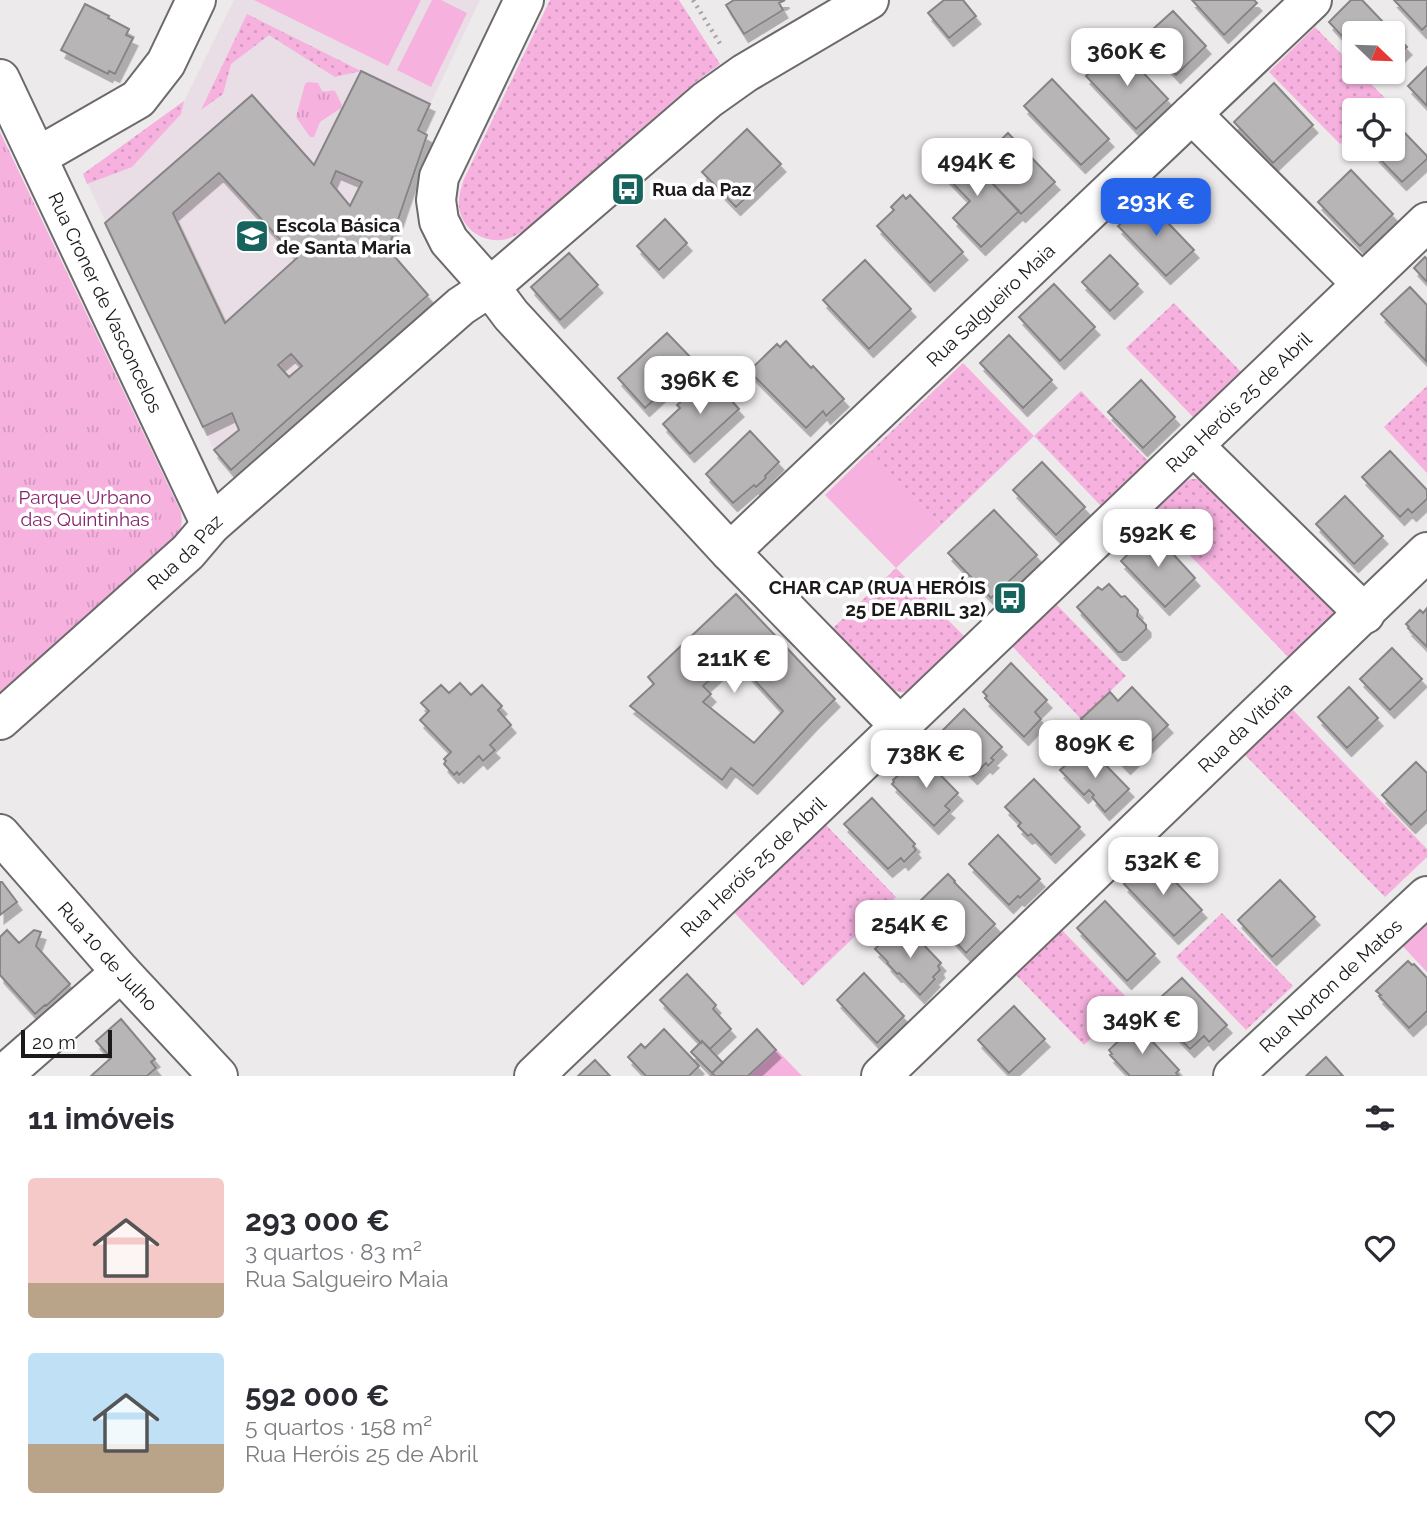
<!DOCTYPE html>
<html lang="pt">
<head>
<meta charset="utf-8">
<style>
  :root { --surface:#fff; --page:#f2f2f3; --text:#2b2b33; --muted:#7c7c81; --accent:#2563eb }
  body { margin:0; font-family:Raleway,sans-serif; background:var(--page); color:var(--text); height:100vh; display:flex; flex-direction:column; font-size:26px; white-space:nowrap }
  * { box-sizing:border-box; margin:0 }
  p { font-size:23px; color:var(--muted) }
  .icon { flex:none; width:38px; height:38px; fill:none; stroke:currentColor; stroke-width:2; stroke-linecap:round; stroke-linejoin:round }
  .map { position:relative; height:1076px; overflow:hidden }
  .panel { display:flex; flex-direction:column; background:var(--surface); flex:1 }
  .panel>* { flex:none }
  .needle { width:46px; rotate:113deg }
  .fabs { position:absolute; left:1342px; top:21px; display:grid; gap:14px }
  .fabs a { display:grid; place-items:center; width:63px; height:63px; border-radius:7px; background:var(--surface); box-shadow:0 2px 5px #0004; font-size:35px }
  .scale { position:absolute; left:21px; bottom:18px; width:91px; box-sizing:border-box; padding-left:7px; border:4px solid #1b191a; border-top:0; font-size:19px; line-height:24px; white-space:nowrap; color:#1b191a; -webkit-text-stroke:5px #fff; paint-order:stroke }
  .price { position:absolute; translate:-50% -60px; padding:0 16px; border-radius:14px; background:#fff; color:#222; font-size:23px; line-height:46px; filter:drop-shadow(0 2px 4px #0008) }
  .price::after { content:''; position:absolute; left:50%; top:42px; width:21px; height:16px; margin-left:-10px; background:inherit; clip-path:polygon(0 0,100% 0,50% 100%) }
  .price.active { background:var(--accent); color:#fff }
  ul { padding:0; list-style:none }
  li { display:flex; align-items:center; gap:21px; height:175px; padding:0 28px }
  li span { display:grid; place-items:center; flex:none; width:196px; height:140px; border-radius:7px; color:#555 }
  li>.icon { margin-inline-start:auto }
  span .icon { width:84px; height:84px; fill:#fffc; stroke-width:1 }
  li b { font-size:30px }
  h2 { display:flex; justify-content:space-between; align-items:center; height:84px; padding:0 28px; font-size:30px }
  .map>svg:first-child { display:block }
</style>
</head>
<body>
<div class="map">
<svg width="1427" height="1076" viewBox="0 0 1427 1076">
  <defs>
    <pattern id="grass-dots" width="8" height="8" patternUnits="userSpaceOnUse" patternTransform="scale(1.75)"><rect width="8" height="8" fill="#f6b1df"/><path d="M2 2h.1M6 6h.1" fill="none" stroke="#d298bf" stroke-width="1.8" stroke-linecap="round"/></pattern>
    <pattern id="park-tufts" width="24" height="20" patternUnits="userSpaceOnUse" patternTransform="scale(1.75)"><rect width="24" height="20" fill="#f6b1df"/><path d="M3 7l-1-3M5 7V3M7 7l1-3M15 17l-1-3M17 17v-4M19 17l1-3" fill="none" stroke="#d298bf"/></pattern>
    <filter id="shadow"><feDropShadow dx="4.5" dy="8" stdDeviation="0" flood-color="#0004"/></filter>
  </defs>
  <rect width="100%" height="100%" fill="#edeaec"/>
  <path fill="#e9dee5" d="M234,0H480L418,130L427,135L388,249L428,295L231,470L214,450L83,174L184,101Z"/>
  <path fill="url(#grass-dots)" d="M550,0H679L720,64L693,84L525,230C521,232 515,236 510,238C487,246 462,231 459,207C458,197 461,188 464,179Z
    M247,14L361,71L335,77L269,35L231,64L223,94L201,110Z
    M1315,27L1354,67V72H1359L1386,99L1375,110H1354V130L1340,144L1269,72Z
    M184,101L181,114L132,167L87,184L83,174Z
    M1174,303L1243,374L1195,419L1126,348Z
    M963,363L1034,436L1081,391L1149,462L1102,507L1034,436L941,525L870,452Z
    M1427,386V473L1384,427Z
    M1191,479H1200L1208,482L1266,541L1309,587L1339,610L1290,659L1150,514L1183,483Z
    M896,568L966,638L908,692C898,693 893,691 885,685L832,629Z
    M1056,604L1126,676L1081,719L1012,646Z
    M1293,710L1427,849V857L1385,897L1245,755Z
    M825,824L896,897L803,986L732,910Z
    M1222,913L1293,986L1246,1030L1176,957Z
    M1062,930L1130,1001L1084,1045L1015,974Z"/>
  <path fill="url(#park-tufts)" d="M308,82L318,83L322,91C327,93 331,89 335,91L342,105L341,108L320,122L314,137H310L296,117L305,84Z
    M0,132L180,510C183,520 182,526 178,535L0,694Z"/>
  <path fill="#f6b1df" d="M254,0H421L388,66Z
    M432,0H441L467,13L431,87L397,70Z
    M870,451L941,525L896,568L825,495Z
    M1427,908V972L1395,938Z
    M757,1029L802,1076H709Z"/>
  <path fill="#b8b5b7" stroke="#878486" stroke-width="2" fill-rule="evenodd" filter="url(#shadow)" d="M734,0H785L779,3L783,10L744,34L726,5Z
    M944,0H963L976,16L949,38L928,13Z
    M1192,0H1254L1257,3L1224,35Z
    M1351,0H1362L1407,47L1393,61V33H1354V49L1329,22Z
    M1394,0H1427V25L1422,30Z
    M85,4L109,16L108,18L129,29L126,35L133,38L115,74L109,71L108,74L61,50Z
    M1173,11L1206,46L1176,75L1142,39Z
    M1118,46L1168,99L1136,129L1086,76Z
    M1427,67V106L1408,86Z
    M361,71L430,104L418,130L427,135L388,249L428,295L231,470L214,450L239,430L232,413L203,427L105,223L252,95L314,165ZM336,171L362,182L350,206L331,183ZM219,173L297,258L225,323L173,213ZM291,354L302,366L289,377L278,365Z
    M1052,79L1109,139L1081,165L1024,106Z
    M1274,83L1313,125L1273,163L1234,122Z
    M747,129L781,164L736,207L702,172Z
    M1401,129L1427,156V159L1402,182L1375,154L1381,149H1393V137Z
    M1008,133L1055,182L1021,214L975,165Z
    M957,146L1019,211L981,247L953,218L970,201L937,167Z
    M1351,170L1393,214L1360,246L1318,202Z
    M903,195L906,199L910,195L963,252L930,283L877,226L894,210L891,207Z
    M1147,201L1194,250L1166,276L1118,226Z
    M665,219L687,243L659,270L637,246Z
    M569,253L598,285L560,320L531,287Z
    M1110,255L1138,284L1110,311L1082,282Z
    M1425,257L1427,259V282L1414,268Z
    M865,260L911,309L869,349L823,300Z
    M1054,284L1095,327L1060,361L1019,317Z
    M1410,287L1427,305L1426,361L1381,314Z
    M667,333L695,362L645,408L618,378Z
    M1009,335L1052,380L1023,408L980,363Z
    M786,341L811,368L813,366L844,399L826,416L823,411L806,428L749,371L777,344L780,347Z
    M712,379L739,409L690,454L663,424L680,408L677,405L693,391L696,394Z
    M1141,380L1175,417L1143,448L1108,412Z
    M750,431L779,462L765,476L766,478L756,487L754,485L733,503L706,474Z
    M1390,451L1427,490V499L1412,513L1408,509L1400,517L1362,477Z
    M1042,462L1085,507L1056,535L1013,490Z
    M1345,496L1383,536L1354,564L1316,524Z
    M994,510L1037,555L991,598L948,553Z
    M1152,531L1195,578L1165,607L1121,561Z
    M1109,584L1121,597L1125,596L1138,610L1137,616L1146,625V629L1122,652H1118L1077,607L1098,587L1102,590Z
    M736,594L835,699L812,722L753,786L731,768L722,780L630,706L654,684L648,677ZM734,658L783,711L754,743L703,702L711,694L703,686Z
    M1427,608V647L1408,628L1409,627L1406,624L1420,610L1423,613Z
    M1392,648L1422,679L1390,710L1360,679Z
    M1011,663L1047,700L1035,712L1041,719L1024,737L985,698L987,696L983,692Z
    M460,683L471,695L482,685L502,706L498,710L511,725L490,745L495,750L483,761L479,756L459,775L457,772L454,775L444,764L446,761L444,759L451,752L420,720L429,711L421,703L441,685L449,693Z
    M1132,687L1168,725L1126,766L1081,719L1110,692L1118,701Z
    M1349,687L1378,718L1347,748L1318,717Z
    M964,709L1002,747L991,758L994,760L988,766L986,763L973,776L935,738Z
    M1092,751L1129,789L1105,812L1092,797L1094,795L1089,790L1084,795L1060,770L1076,756L1081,762Z
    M921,755L958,793L945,806L950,810L934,826L892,784L894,782L893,780Z
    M1416,762L1427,773V810L1411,825L1382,795Z
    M1034,779L1080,827L1051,855L1031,834L1028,836L1018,826L1021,823L1005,807Z
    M872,798L915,844L913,846L916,850L904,862L901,858L888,869L844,824Z
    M998,835L1040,879L1020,898L1018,896L1009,905L969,864Z
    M1152,857L1202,910L1174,936L1124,884Z
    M948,874L955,881L954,882L995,924L966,953L925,909L924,910L918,903Z
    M1280,880L1315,917L1272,957L1238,920Z
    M0,882H2L17,902L0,915Z
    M1105,901L1155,954L1127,981L1077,928Z
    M902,928L915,942L918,939L941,963L938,966L940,970L933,977L935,979L920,995L899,973L897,974L887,963L888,962L875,949L885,939L882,937L888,931L893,937Z
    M7,930L19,943L34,930L41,932L36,946L70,984L46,1006L45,1005L35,1014L0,975V937Z
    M1408,961L1412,965L1414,964L1427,978V1011L1409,1028L1379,996L1381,995L1376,991Z
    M864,973L904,1016L877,1043L837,1000Z
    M687,974L716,1005L713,1009L731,1029L710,1049L702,1041L701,1043L660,1000Z
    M1182,978L1227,1025L1209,1042L1204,1036L1190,1049L1150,1007Z
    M1014,1006L1045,1039L1009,1073L978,1040Z
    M121,1019L155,1059L151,1062L156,1068L147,1076H91L111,1058L96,1041Z
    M1134,1026L1138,1029L1139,1027L1179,1070L1176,1073L1179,1076H1130L1110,1055L1112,1054L1109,1050Z
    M664,1029L699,1066L689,1076H646L628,1057L641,1044L645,1048Z
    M757,1029L776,1050L748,1076H715L712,1073Z
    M702,1041L723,1063L712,1073L691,1052Z
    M1326,1057L1343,1076H1306Z
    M595,1060L610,1076H578Z"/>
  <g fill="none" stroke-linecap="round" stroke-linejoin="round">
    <g stroke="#6d6a6c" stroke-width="42">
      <g id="minor">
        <path d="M524,0L439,177L436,200L439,221L449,241L490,287L511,315L730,552L899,725"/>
        <path id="s1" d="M0,79L211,525"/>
        <path d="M1192,114L1362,284"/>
        <path d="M37,157L138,99L166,63L196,0"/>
        <path d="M1194,446L1365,614"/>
        <path id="s2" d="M730,552L1312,0"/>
        <path id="s3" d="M0,720L188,552L211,525L428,335L461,306L490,287L707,100L745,73L869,0"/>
        <path id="s4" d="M0,834L121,972L218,1076"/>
        <path d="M2,1076L121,972"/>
        <path id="s5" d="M534,1076L1427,222"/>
        <path id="s6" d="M881,1076L1427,552"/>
        <path id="s7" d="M1233,1076L1427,896"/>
      </g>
    </g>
    <path stroke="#a6a3a5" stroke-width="4.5" stroke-dasharray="2 5" stroke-linecap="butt" d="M693,0L722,47"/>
    <use href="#minor" stroke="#fff" stroke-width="38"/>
  </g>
  <defs>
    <g id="bus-square" transform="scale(1.75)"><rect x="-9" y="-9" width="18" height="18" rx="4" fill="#17645e" stroke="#fff"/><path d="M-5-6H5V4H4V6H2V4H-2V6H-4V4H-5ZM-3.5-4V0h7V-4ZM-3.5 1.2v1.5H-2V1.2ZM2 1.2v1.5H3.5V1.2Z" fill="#fff"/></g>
    <g id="school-square" transform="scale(1.75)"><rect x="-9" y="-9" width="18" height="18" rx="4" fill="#17645e" stroke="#fff"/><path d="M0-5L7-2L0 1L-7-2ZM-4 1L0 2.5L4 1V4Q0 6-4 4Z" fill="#fff"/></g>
  </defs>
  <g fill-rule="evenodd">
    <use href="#bus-square" x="628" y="189"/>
    <use href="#school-square" x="252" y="236"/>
    <use href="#bus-square" x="1010" y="598"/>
  </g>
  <g text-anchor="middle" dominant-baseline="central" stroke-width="7" stroke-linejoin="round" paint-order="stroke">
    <g font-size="19" font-weight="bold" fill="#1b191a" stroke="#fff" text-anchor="start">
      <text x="652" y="189">Rua da Paz</text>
      <text x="276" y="225">Escola Básica<tspan x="276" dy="22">de Santa Maria</tspan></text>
      <text x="986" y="587" text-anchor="end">CHAR CAP (RUA HERÓIS<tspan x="986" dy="22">25 DE ABRIL 32)</tspan></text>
    </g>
    <g font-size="19" fill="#1b191a" stroke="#fff">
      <text stroke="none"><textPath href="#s1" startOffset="247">Rua Croner de Vasconcelos</textPath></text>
      <text stroke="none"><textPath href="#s2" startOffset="359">Rua Salgueiro Maia</textPath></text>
      <text stroke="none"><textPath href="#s5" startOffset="975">Rua Heróis 25 de Abril</textPath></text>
      <text stroke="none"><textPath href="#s3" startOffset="250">Rua da Paz</textPath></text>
      <text stroke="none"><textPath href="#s6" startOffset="504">Rua da Vitória</textPath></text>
      <text stroke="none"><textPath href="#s5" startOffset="303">Rua Heróis 25 de Abril</textPath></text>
      <text stroke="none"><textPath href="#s4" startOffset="163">Rua 10 de Julho</textPath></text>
      <text stroke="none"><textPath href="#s7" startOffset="133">Rua Norton de Matos</textPath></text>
    </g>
    <g font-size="19" fill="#87236e" stroke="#fff">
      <text x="85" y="497">Parque Urbano<tspan x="85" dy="22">das Quintinhas</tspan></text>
    </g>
  </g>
</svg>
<div class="fabs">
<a><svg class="needle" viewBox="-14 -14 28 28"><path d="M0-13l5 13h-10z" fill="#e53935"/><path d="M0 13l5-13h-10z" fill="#7c7c81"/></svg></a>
<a><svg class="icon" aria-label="locate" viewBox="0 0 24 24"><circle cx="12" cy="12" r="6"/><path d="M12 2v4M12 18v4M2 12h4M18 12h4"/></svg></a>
</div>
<div class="scale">20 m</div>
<b class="price" style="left:1127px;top:88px">360K €</b>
<b class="price" style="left:977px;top:198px">494K €</b>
<b class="price active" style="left:1156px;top:238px">293K €</b>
<b class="price" style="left:700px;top:416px">396K €</b>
<b class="price" style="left:1158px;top:569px">592K €</b>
<b class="price" style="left:734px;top:695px">211K €</b>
<b class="price" style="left:1095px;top:780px">809K €</b>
<b class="price" style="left:926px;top:790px">738K €</b>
<b class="price" style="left:1163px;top:897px">532K €</b>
<b class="price" style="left:910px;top:960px">254K €</b>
<b class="price" style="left:1142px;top:1056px">349K €</b>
</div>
<section class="panel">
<h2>11 imóveis<svg class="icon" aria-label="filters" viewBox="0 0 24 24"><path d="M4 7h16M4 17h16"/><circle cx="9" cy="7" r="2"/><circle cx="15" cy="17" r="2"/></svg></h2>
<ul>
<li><span style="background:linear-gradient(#f6c9c9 75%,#b9a48a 0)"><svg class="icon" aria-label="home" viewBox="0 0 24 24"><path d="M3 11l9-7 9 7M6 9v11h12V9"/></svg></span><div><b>293 000 €</b><p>3 quartos · 83 m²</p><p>Rua Salgueiro Maia</p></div><svg class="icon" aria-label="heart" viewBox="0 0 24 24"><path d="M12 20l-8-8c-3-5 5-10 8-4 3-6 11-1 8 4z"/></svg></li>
<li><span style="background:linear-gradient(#bfe0f5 65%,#b9a48a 0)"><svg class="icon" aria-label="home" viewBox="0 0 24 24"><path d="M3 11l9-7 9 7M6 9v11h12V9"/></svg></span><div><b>592 000 €</b><p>5 quartos · 158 m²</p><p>Rua Heróis 25 de Abril</p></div><svg class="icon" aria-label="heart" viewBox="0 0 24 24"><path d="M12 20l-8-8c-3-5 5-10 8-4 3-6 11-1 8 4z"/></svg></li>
</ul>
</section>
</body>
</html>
